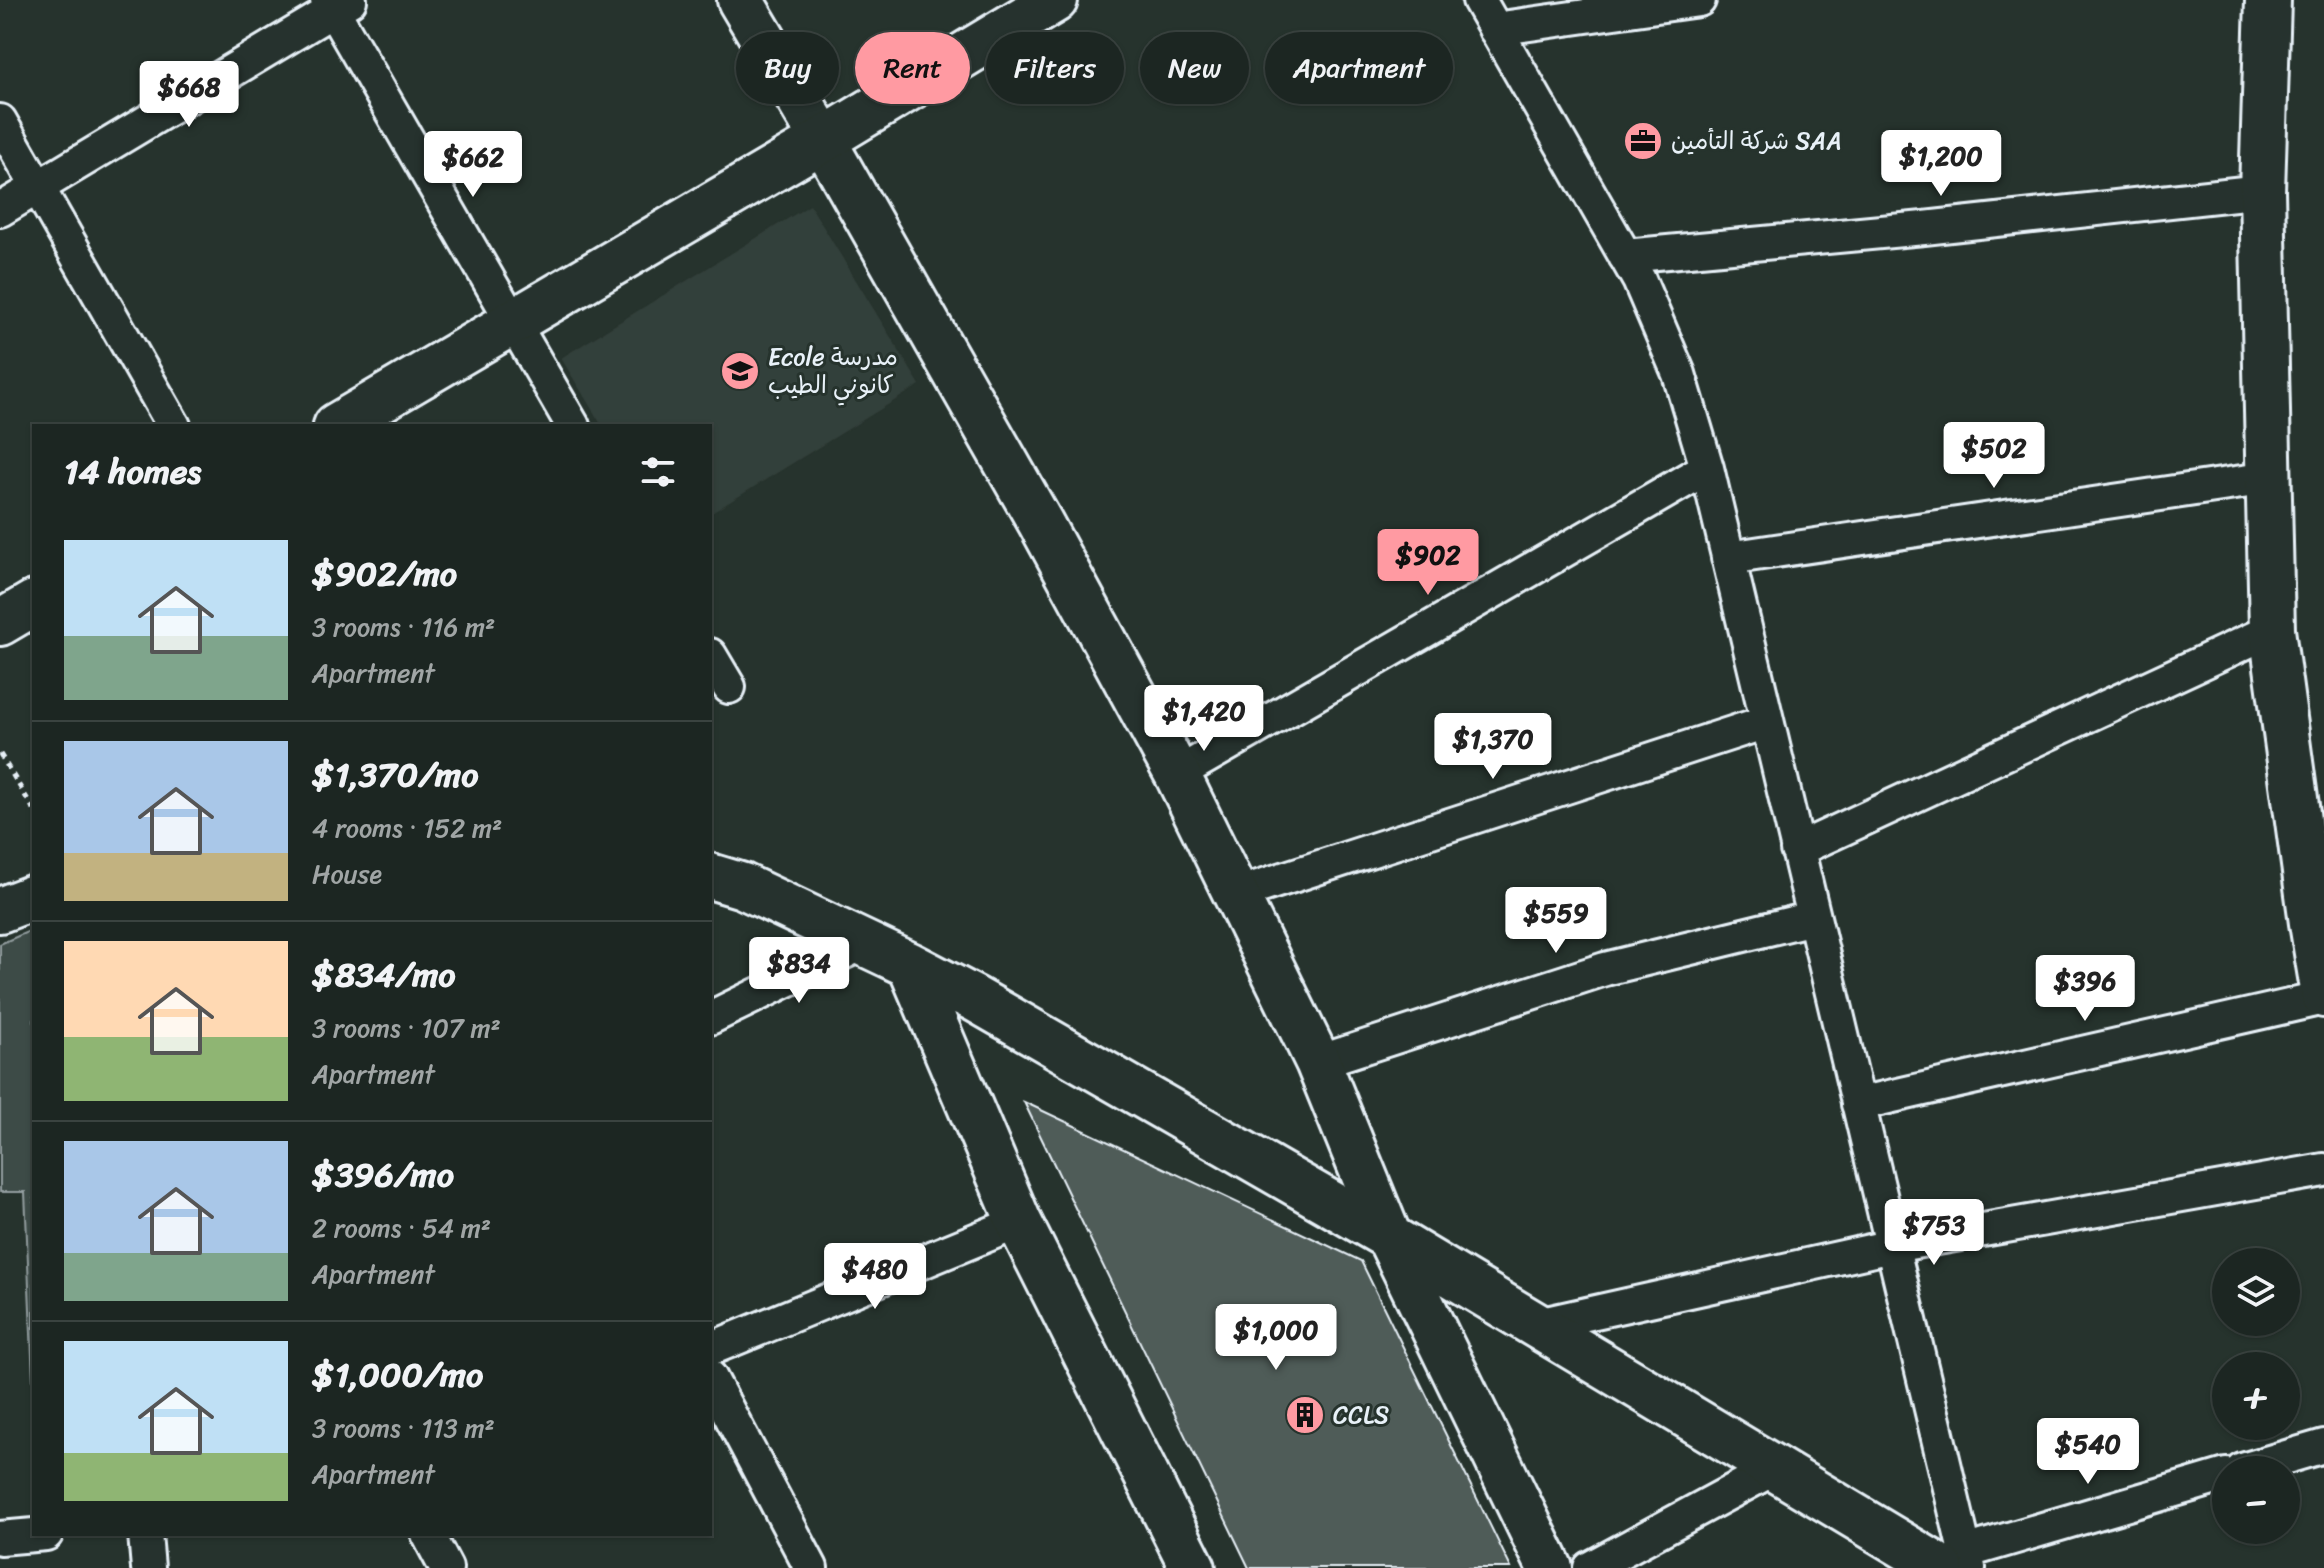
<!DOCTYPE html>
<html lang="en">
<head>
<meta charset="utf-8">
<style>
  :root { --surface:#1c2622; --page:#252e2a; --text:#f1f3f6; --muted:#a0a5a5; --line:#3a4340; --accent:#ff9aa2 }
  body { margin:0; font-family:Sriracha,"Playpen Sans Arabic",sans-serif; background:var(--page); color:var(--text); height:100vh; display:flex; flex-direction:column; font-size:30px; white-space:nowrap }
  * { box-sizing:border-box; margin:0 }
  p { font-size:26px; color:var(--muted) }
  .icon { flex:none; width:44px; height:44px; fill:none; stroke:currentColor; stroke-width:2; stroke-linecap:round; stroke-linejoin:round }
  .map { position:relative; flex:1; overflow:hidden }
  .panel { position:absolute; left:32px; top:424px; width:680px; height:1112px; display:flex; flex-direction:column; background:var(--surface); border-radius:0px; box-shadow:0 2px 6px #0004,0 0 0 2px var(--line) }
  .panel>* { flex:none }
  .guide { position:absolute; left:736px; top:32px; width:760px; height:72px; display:flex; gap:16px }
  .tools { position:absolute; left:2212px; top:1248px; display:grid; gap:16px }
  .tools a { display:grid; place-items:center; width:88px; height:88px; border-radius:50%; background:var(--surface); box-shadow:0 2px 6px #0004,0 0 0 2px var(--line); font-size:40px }
  .price { position:absolute; translate:-50% -68px; padding:0 18px; border-radius:8px; background:#fff; color:#222; font-size:26px; line-height:52px; filter:drop-shadow(0 2px 4px #0008) }
  .price::after { content:''; position:absolute; left:50%; top:48px; width:24px; height:18px; margin-left:-12px; background:inherit; clip-path:polygon(0 0,100% 0,50% 100%) }
  .price.on { background:var(--accent); color:#111 }
  ul { padding:0; list-style:none }
  li { display:flex; align-items:center; gap:24px; height:200px; padding:0 32px }
  li+li { border-top:2px solid var(--line) }
  li span { display:grid; place-items:center; flex:none; width:224px; height:160px; border-radius:0px; color:#555 }
  li>.icon { margin-inline-start:auto }
  span .icon { width:96px; height:96px; fill:#fffc; stroke-width:1 }
  li b { font-size:34px }
  h2 { display:flex; justify-content:space-between; align-items:center; height:96px; padding:0 32px; font-size:34px }
  .pill { padding:0 28px; border-radius:36px; background:var(--surface); box-shadow:0 2px 6px #0004,0 0 0 2px var(--line); font-size:28px; line-height:72px }
  .pill.on { background:var(--accent); color:#111 }
  .map>svg:first-child { display:block }
</style>
</head>
<body>
<div class="map">
<svg width="2324" height="1568" viewBox="0 0 2324 1568">
  <rect width="100%" height="100%" fill="#26332d"/>
  <filter id="ink" filterUnits="userSpaceOnUse"><feTurbulence type="fractalNoise" baseFrequency=".0125" numOctaves="2"/><feDisplacementMap in="SourceGraphic" scale="16" xChannelSelector="R" yChannelSelector="G"/><feConvolveMatrix kernelMatrix="1 2 1 2 8 2 1 2 1" color-interpolation-filters="sRGB"/></filter>
  <g filter="url(#ink)">
    <path fill="#333f3a" d="M810,205L920,385L710,514V426H602L561,358Z"/>
    <path fill="#3e4b47" stroke="#939ea0" stroke-width="2" d="M34,929V1380L33,1381L25,1192H0V944Z"/>
    <path fill="#505c59" stroke="#e8f1f8" stroke-width="2" d="M1024,1102L1361,1261L1511,1568H1249Z"/>
    <g fill="none" stroke-linecap="round" stroke-linejoin="round">
      <g stroke="#e8f1f8" stroke-width="38">
        <path id="street" d="M327,0L573,426
          M1479,0L1639,280L1679,374L1707,468L1969,1568
          M1495,29L1699,0
          M0,121L174,426
          M0,210L350,0
          M1625,256L1924,228L2262,191
          M1728,558L2269,478
          M710,655L729,687
          M1177,774L1707,468
          M1797,850L2272,630
          M1237,894L1766,722
          M710,1018L863,943
          M1318,1062L1605,969L1813,918
          M1858,1104L2324,998
          M1537,1325L1892,1246L2324,1170
          M710,1349L1019,1222
          M710,1377L811,1568
          M2242,1470L2324,1446
          M145,1534L148,1568
          M428,1534L446,1568
          M0,1538L46,1534
          M1965,1552L2226,1475
          M1590,1568L1775,1468"/>
      </g>
      <g stroke="#e8f1f8" stroke-width="50">
        <path id="secondary" d="M740,0L823,140L1040,522L1177,774L1318,1062L1389,1237L1550,1568
          M2268,0L2262,191L2272,630L2312,923L2324,995
          M710,876L743,886L910,965L975,999L1389,1237L1941,1568
          M0,910L34,897
          M910,965L1019,1222L1193,1568"/>
      </g>
      <g stroke="#e8f1f8" stroke-width="50">
        <path id="primary" d="M336,426L823,140L1055,0
          M0,623L34,603"/>
      </g>
      <path stroke="#e8f1f8" stroke-width="5" stroke-dasharray="6 6" stroke-linecap="butt" d="M0,754L34,810"/>
      <use href="#street" stroke="#26332d" stroke-width="32"/>
      <use href="#secondary" stroke="#26332d" stroke-width="44"/>
      <use href="#primary" stroke="#26332d" stroke-width="44"/>
    </g>
  </g>
  <defs>
    <g id="office-disc" transform="scale(2)"><circle r="9.5" fill="#ff9aa2" stroke="#26332d"/><path d="M-6-3h4V-5.5h4V-3h4V5H-6ZM-1-4.5V-3h2v-1.5ZM-6 0V1H6V0Z" fill="#111"/></g>
    <g id="school-disc" transform="scale(2)"><circle r="9.5" fill="#ff9aa2" stroke="#26332d"/><path d="M0-5L7-2L0 1L-7-2ZM-4 1L0 2.5L4 1V4Q0 6-4 4Z" fill="#111"/></g>
    <g id="building-disc" transform="scale(2)"><circle r="9.5" fill="#ff9aa2" stroke="#26332d"/><path d="M-4-6H4V6H1V3H-1V6H-4ZM-2.5-4.3h1.7v1.8h-1.7ZM.8-4.3h1.7v1.8H.8ZM-2.5-1h1.7V.8h-1.7ZM.8-1h1.7V.8H.8Z" fill="#111"/></g>
  </defs>
  <g fill-rule="evenodd">
    <use href="#office-disc" x="1643" y="141"/>
    <use href="#school-disc" x="740" y="371"/>
    <use href="#building-disc" x="1305" y="1415"/>
  </g>
  <g text-anchor="middle" dominant-baseline="central" stroke-width="6" stroke-linejoin="round" paint-order="stroke">
    <g font-size="24" fill="#e8f1f8" stroke="#26332d" text-anchor="start">
      <text x="1671" y="141">شركة التأمين SAA</text>
      <text x="768" y="357">Ecole مدرسة<tspan x="768" dy="28">كانوني الطيب</tspan></text>
      <text x="1333" y="1415">CCLS</text>
    </g>
  </g>
</svg>
<div class="tools">
<a><svg class="icon" aria-label="layers" viewBox="0 0 24 24"><path d="M12 4l9 5-9 5-9-5zM3 14l9 5 9-5"/></svg></a>
<a>+</a>
<a>−</a>
</div>
<b class="price" style="left:189px;top:129px">$668</b>
<b class="price" style="left:1941px;top:198px">$1,200</b>
<b class="price" style="left:473px;top:199px">$662</b>
<b class="price" style="left:1994px;top:490px">$502</b>
<b class="price on" style="left:1428px;top:597px">$902</b>
<b class="price" style="left:1204px;top:753px">$1,420</b>
<b class="price" style="left:1493px;top:781px">$1,370</b>
<b class="price" style="left:1556px;top:955px">$559</b>
<b class="price" style="left:799px;top:1005px">$834</b>
<b class="price" style="left:2085px;top:1023px">$396</b>
<b class="price" style="left:1934px;top:1267px">$753</b>
<b class="price" style="left:875px;top:1311px">$480</b>
<b class="price" style="left:1276px;top:1372px">$1,000</b>
<b class="price" style="left:2088px;top:1486px">$540</b>
<div class="guide">
<a class="pill">Buy</a>
<a class="pill on">Rent</a>
<a class="pill">Filters</a>
<a class="pill">New</a>
<a class="pill">Apartment</a>
</div>
<section class="panel">
<h2>14 homes<svg class="icon" aria-label="filters" viewBox="0 0 24 24"><path d="M4 7h16M4 17h16"/><circle cx="9" cy="7" r="2"/><circle cx="15" cy="17" r="2"/></svg></h2>
<ul>
<li><span style="background:linear-gradient(#bfe0f5 60%,#7fa58c 0)"><svg class="icon" aria-label="home" viewBox="0 0 24 24"><path d="M3 11l9-7 9 7M6 9v11h12V9"/></svg></span><div><b>$902/mo</b><p>3 rooms · 116 m²</p><p>Apartment</p></div></li>
<li><span style="background:linear-gradient(#a9c7e8 70%,#c2b280 0)"><svg class="icon" aria-label="home" viewBox="0 0 24 24"><path d="M3 11l9-7 9 7M6 9v11h12V9"/></svg></span><div><b>$1,370/mo</b><p>4 rooms · 152 m²</p><p>House</p></div></li>
<li><span style="background:linear-gradient(#ffd9b3 60%,#8fb573 0)"><svg class="icon" aria-label="home" viewBox="0 0 24 24"><path d="M3 11l9-7 9 7M6 9v11h12V9"/></svg></span><div><b>$834/mo</b><p>3 rooms · 107 m²</p><p>Apartment</p></div></li>
<li><span style="background:linear-gradient(#a9c7e8 70%,#7fa58c 0)"><svg class="icon" aria-label="home" viewBox="0 0 24 24"><path d="M3 11l9-7 9 7M6 9v11h12V9"/></svg></span><div><b>$396/mo</b><p>2 rooms · 54 m²</p><p>Apartment</p></div></li>
<li><span style="background:linear-gradient(#bfe0f5 70%,#8fb573 0)"><svg class="icon" aria-label="home" viewBox="0 0 24 24"><path d="M3 11l9-7 9 7M6 9v11h12V9"/></svg></span><div><b>$1,000/mo</b><p>3 rooms · 113 m²</p><p>Apartment</p></div></li>
</ul>
</section>
</div>
</body>
</html>
